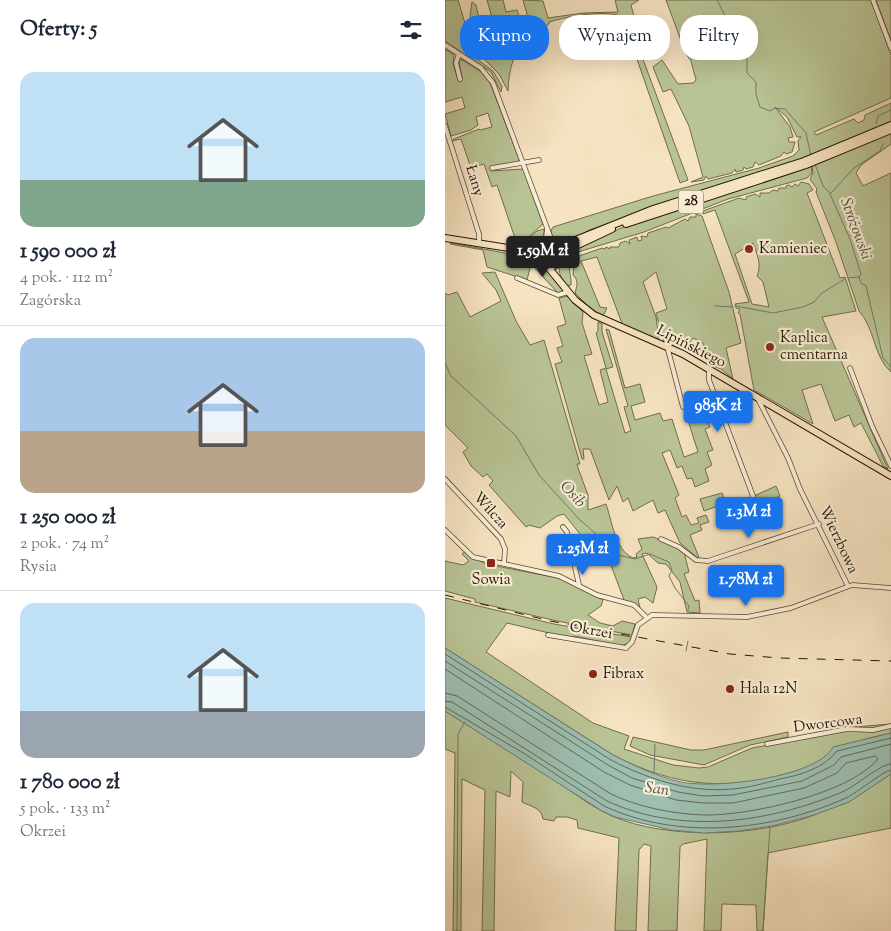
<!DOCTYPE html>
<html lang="pl">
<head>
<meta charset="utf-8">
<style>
  :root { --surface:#fff; --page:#f6f6f7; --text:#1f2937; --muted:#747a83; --line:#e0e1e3; --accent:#1a73e8 }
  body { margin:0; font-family:"Sorts Mill Goudy",serif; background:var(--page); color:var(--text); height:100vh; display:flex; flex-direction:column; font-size:19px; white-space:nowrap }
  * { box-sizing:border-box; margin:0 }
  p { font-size:16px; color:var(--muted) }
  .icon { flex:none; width:28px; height:28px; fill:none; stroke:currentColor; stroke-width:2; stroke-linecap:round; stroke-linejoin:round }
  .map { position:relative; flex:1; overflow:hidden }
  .sheet { display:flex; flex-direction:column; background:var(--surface); width:445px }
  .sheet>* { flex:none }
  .guide { position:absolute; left:15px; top:15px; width:355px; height:45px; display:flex; gap:10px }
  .price { position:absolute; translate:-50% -42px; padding:0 11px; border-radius:5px; background:var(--accent); color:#fff; font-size:16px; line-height:32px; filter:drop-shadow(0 1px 2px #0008) }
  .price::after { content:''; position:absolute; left:50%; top:30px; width:15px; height:11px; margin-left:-8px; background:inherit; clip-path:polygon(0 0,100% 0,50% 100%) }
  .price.current { background:#222; color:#fff }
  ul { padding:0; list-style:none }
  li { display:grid; align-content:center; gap:10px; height:265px; padding:0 20px }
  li+li { border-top:1px solid var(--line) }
  li span { display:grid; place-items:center; height:155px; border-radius:15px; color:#555 }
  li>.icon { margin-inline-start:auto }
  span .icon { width:90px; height:90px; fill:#fffc; stroke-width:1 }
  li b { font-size:21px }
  h2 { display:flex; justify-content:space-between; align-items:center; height:60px; padding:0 20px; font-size:21px }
  .pill { padding:0 18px; border-radius:20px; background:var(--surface); box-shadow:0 5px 20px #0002; font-size:18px; line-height:45px }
  .pill.current { background:var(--accent); color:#fff }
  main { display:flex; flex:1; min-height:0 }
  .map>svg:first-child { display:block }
</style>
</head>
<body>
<main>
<section class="sheet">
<h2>Oferty: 5<svg class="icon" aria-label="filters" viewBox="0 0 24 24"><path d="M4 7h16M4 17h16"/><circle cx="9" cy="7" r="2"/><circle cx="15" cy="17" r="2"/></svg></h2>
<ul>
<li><span style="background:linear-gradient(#bfe0f5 70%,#7fa58c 0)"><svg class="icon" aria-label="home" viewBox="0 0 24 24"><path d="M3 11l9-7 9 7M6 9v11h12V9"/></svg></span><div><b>1 590 000 zł</b><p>4 pok. · 112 m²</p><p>Zagórska</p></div></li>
<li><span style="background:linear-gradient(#a9c7e8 60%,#b9a48a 0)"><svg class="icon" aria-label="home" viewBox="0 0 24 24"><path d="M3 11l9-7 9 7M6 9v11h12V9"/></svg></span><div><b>1 250 000 zł</b><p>2 pok. · 74 m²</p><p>Rysia</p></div></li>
<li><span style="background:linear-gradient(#bfe0f5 70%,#9aa5b1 0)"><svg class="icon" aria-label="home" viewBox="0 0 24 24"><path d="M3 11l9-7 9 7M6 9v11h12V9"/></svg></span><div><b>1 780 000 zł</b><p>5 pok. · 133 m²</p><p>Okrzei</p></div></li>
</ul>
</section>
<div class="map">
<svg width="446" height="931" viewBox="0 0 446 931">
  <rect width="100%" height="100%" fill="#f6e3c1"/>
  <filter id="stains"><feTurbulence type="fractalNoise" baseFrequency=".004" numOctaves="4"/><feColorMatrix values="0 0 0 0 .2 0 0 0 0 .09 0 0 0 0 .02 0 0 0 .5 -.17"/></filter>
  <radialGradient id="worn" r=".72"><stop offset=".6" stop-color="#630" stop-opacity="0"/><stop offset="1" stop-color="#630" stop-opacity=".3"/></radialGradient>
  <path fill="#b9c495" stroke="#706c4a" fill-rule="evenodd" d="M0,0H13L29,53L20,47L18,49L48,71L57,86L56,92L46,72L0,41Z
    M42,0H58L61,12L72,10L82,39C67,54 64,71 63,91L54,74L39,59L35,39L28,27L25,16L27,2L31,5L34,18L43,36L51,32Z
    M78,0L98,1L103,18L138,13L173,12L170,0H194L186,5L198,52L196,54L243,180L235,183L177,16C155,10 125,16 104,22V24L88,35Z
    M221,0H426L446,55V98L369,132L371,135L409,119L413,123L419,120L420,115L446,103V122L348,162L144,230L126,241L113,244C107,241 104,232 108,227L208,196L314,168L348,156L354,150L353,141L356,137H352L342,117L330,107L345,127L348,137L343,138L344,142H350L347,152L341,154L339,152L336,156L314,165L310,162L308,167L301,169L299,167L298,170L291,172L290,169L287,173L263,179L261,176L259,180L246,182L258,177L244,126L226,89L218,92L208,67L217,60L233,84L248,83L251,80L246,61L241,54Z
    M431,0H446V40Z
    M0,49L9,55L8,64L13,80L17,78L14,62L16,59L38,73L44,80L74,159L73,162L45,167L47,171L78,169L98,224L78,242L79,243L92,231L99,229V239L88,247H73L52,185L47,187L39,164L26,168L16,139L7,141L9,139L34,129L35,130L47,127L43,113L31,117L33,125L26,130L6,136L0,114L20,108L17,97L0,102Z
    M446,133V144L416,165L411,173L418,186L446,173V372C428,356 430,328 414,311L391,242L371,192L372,189L365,179L368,173L367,165Z
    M366,166L367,173L362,178L283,199L199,232L133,252C118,261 127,272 126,285L122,286C111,270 114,272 118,255L176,228Z
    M356,182L364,184L368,190L362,193L395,278L400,277L411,311L377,317L443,469L438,466L416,423L409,427L404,415L390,421L376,384L357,390L368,424L309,390L295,314L293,313L295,309L291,308L290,304L304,302L270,210L258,214V211L294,198L301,200V197L310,194L315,197V193H324L328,190L333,191L334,188H341V186L344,185L347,187L350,184L353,186ZM308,243C312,254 317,265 312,276L318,282L324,307L307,304L290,254Z
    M251,214L257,216L284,292L296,343L281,348L288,379L276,369L266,365L258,343L248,338L238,351L219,342L211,313L222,309L211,272L198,282L211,317L214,340L178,326L152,257L136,261L155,307L162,308L158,316L145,308L130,293C132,285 134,281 128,275L129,261L135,263L134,256L157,248L160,249L161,247L165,249V247H174L175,243L181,241L185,244L184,240L192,237L193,241L197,240L196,236L202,237L203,233L221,227L223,228L240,219L243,221L245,217H251Z
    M7,243L86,258L106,273L119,291L113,293L86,264L82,280L42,267L38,250L5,244Z
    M50,272L71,321L85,345L99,340L135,464H132L133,468L143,495V510L161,504C167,521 170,550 188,558L192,557L191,554L197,549L193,539L208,537L231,546L239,552L244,572L239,574L250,601L254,600L255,613L242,612L235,582L221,564L213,563L202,553L197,554L212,587L208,603L200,597L193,599L195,608L179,600L163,557L153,562L150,556L132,561L130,560L126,543L139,539L119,514L112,516L95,528L84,525L81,527L44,485L48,481L42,474L38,477L26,466L18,452L23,448L0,425V293L3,295L12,292L25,317L56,301L51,290L37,273Z
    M122,296L138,312L137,323L147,354L139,356L154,405L163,402L155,370L161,368L151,333L153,331V322L157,324V332L168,367L161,369L180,433L186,431L179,407L183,406L161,329L164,330L180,388L195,384L200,402L186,406L190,420L215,413L218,421L227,419L239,457L253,452L242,417L259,411L265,427L260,429L268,450L262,452L267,465L260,469L264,481L250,487L247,478L242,479L237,466L232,468L225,450L217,453L234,495L230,498L237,517L241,515L246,525L254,523L252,518L261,515L264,522L255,525L257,530L245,535L255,560L235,543L220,510L213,513L208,500L188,511L183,498L178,502L172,486L164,500L145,449H138L139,459H137L110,364L117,362L112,348L118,346L112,327L121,324L114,298Z
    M331,486L335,496L328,499L331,508L326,510L325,516L318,517L309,496Z
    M277,493L283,508L289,507L297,524L290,526L284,512L277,514L273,506L259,511L255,499Z
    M304,497L305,499H307L311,510L310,512L312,516L301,521L293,501Z
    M19,552L41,564L118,579L158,600L156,606L143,615L155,623L168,626L177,621L190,624L187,635L112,621L30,602V599L0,591V561L18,565L24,561L17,554Z
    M0,598L109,624L186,637L184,643L176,646L129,636L125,638L62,623L41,652L148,723L184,736L179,749L228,765L254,768L263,767L307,748L407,730L409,727L446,724V733C434,736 421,738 409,744C391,752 373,764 354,770C285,792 232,788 168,755L0,648Z
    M0,711C32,731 65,750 97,771C120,786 142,805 167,816C223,840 313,837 369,815C395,804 420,787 446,774V828L323,853L318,931H312L311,905L277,904L276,931H259L262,839L238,844L235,847L232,931H203L206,846L199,844L194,850L191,931H170L174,838L133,828L132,820L122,817H111L109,821L98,819C97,808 85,806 77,802L78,782L66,771L65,797L51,791L49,931H37L40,790L17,779L16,931H8L10,753L0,749Z
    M343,732V737L305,745L259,765L205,755L185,746L188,737L246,750H259Z"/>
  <path fill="#9dbeb1" stroke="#6d7a6a" d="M0,648L168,755C190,766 213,777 236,782C269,789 372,778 388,747L446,733V774L404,802L369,815L327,826L294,831L259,833L226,830L170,817L157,811L0,711Z"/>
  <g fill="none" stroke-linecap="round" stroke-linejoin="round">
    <path stroke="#626a58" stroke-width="1" d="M0,654L166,760C203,779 244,793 287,789C303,788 320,783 335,779C356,775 379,768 392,751L446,738
      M0,661L163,765L187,778L233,792L258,796L288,795L357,781L389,765L396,757L446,744
      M0,669L159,772L185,785L231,800L258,803H288L359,788L392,773L401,763L430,756L433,759C404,794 303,816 259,815C228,814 193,807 166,794L12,696L0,693
      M0,701L7,702L162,801C236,835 324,823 397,792C410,787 435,764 446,764
      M0,707L80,754L159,806C234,841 327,831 401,798C412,793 438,771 446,770"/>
    <path stroke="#6d7a6a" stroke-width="1" d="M272,0L302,59V73L311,82V94L315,107L325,111L330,108L340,109L361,133L366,156
      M431,124L433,116L446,110
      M438,144L435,151L409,168L385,194L405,239L416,274L414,277L416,283L421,286L438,358L446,367
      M370,164L378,186L385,193
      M403,278L414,277
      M270,306L288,307
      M291,306L328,313L358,307L369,302L377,293L400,279
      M0,363L6,376L16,385L71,436L94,475L134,519L159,541L168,554L190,559L205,554L224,562L227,570L224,576L230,588L244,606L243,610
      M241,651L243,641
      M209,773L210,744
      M12,931L13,734L20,722
      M318,931L325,827"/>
    <g stroke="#5a4830" stroke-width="5.5">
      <path id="street" d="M428,0L446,48
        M0,45L36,68L48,83L108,244
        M14,54L11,63L15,79
        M0,126L34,234V243
        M47,168L94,160
        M100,244L102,230
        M72,278L113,295L123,292
        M222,346L238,407
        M405,368L427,426L446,466
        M264,369V380L308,496
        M313,399L343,458L355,489L403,586
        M0,479L56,539L60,549L59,564
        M118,527L122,532L134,585
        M0,530L28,557L114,576L152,595L189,605L201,617
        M216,539L234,547L251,560L263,561L374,524
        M103,635L181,648L187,642L193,625L207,615L302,617L346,608L407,585L446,588
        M322,744L402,729L428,730L446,726"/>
    </g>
    <g stroke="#261500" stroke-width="8">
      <path id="primary" d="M181,224L361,165L446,130
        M0,238L76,250H94
        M92 255a12 12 0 1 1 24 0a12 12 0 1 1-24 0Z
        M113,247L208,209L359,161L446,125
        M116,253L167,229
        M103,267L130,300L149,315L238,354L446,476"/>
    </g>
    <use href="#street" stroke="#f9edd7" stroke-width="4"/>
    <use href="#primary" stroke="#f6e3c1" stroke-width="6"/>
    <path stroke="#261500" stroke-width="1" stroke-dasharray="9 9" stroke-linecap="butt" d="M0,595L105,621L285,654L334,658L446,661"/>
  </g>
  <g fill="#8f2418" stroke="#f9edd7" stroke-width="2">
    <circle cx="304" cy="249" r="5"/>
    <circle cx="325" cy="347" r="5"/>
    <rect x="41" y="558" width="10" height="10" rx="2.5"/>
    <circle cx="148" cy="674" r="5"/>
    <circle cx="285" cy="689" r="5"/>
  </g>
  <g text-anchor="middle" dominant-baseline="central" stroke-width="4.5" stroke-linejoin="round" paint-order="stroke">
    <rect fill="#f9edd7" stroke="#655640" stroke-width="1" x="233.5" y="190.5" width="25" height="23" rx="4"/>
    <g font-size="14" font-weight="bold" fill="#261500">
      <text x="246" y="202">28</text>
    </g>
    <g font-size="15" fill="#261500" stroke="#f9edd7">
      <text transform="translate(29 181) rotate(73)">Łany</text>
      <text transform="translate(246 347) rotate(27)">Lipińskiego</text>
      <text transform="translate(45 511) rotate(48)">Wilcza</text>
      <text transform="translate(393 540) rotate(65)">Wierzbowa</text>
      <text transform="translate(146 631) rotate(10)">Okrzei</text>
      <text transform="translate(383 724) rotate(-7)">Dworcowa</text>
    </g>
    <g font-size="15" fill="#261500" stroke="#f9edd7" text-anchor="start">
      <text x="314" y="249">Kamieniec</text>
      <text x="335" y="338">Kaplica<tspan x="335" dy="17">cmentarna</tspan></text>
      <text x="46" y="580" text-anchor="middle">Sowia</text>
      <text x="158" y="674">Fibrax</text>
      <text x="295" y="689">Hala 12N</text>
    </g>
    <g font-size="16" font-style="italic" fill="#50503e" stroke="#f9edd7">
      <text transform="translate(410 229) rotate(70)">Stróżowski</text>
      <text transform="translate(127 495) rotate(47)">Osib</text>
      <text transform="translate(212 790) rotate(8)">San</text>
    </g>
  </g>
  <rect width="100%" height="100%" filter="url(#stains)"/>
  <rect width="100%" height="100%" fill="url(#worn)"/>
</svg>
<b class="price current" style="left:98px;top:278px">1.59M zł</b>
<b class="price" style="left:273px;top:433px">985K zł</b>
<b class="price" style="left:304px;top:539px">1.3M zł</b>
<b class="price" style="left:138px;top:576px">1.25M zł</b>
<b class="price" style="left:301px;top:607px">1.78M zł</b>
<div class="guide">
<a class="pill current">Kupno</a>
<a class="pill">Wynajem</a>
<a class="pill">Filtry</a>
</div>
</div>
</main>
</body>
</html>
